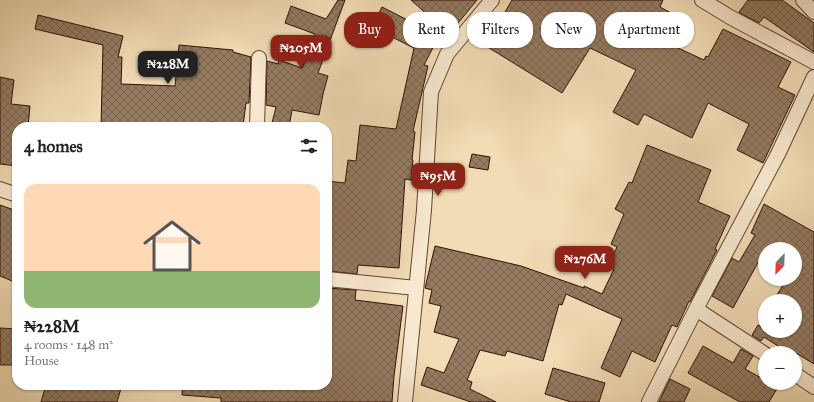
<!DOCTYPE html>
<html lang="en">
<head>
<meta charset="utf-8">
<style>
  :root { --surface:#fff; --page:#f2f2f2; --text:#202124; --muted:#757577; --line:#e0e0e0; --accent:#8f2418 }
  body { margin:0; font-family:"IM FELL Great Primer",serif; background:var(--page); color:var(--text); height:100vh; display:flex; flex-direction:column; font-size:15px; white-space:nowrap }
  * { box-sizing:border-box; margin:0 }
  p { font-size:13px; color:var(--muted) }
  .icon { flex:none; width:22px; height:22px; fill:none; stroke:currentColor; stroke-width:2; stroke-linecap:round; stroke-linejoin:round }
  .map { position:relative; flex:1; overflow:hidden }
  .sheet { position:absolute; left:12px; top:122px; width:320px; height:268px; display:flex; flex-direction:column; background:var(--surface); border-radius:16px; box-shadow:0 1px 3px #0004 }
  .sheet>* { flex:none }
  .top-card { position:absolute; left:344px; top:12px; width:380px; height:36px; display:flex; gap:8px }
  .needle { width:26px; rotate:203deg }
  .controls { position:absolute; left:758px; top:242px; display:grid; gap:8px }
  .controls a { display:grid; place-items:center; width:44px; height:44px; border-radius:50%; background:var(--surface); box-shadow:0 1px 3px #0004; font-size:20px }
  .price { position:absolute; translate:-50% -34px; padding:0 9px; border-radius:8px; background:var(--accent); color:#fff; font-size:13px; line-height:26px; filter:drop-shadow(0 1px 2px #0008) }
  .price::after { content:''; position:absolute; left:50%; top:24px; width:12px; height:9px; margin-left:-6px; background:inherit; clip-path:polygon(0 0,100% 0,50% 100%) }
  .price.active { background:#222; color:#fff }
  ul { padding:0; list-style:none }
  li { display:grid; align-content:center; gap:8px; height:212px; padding:0 12px }
  li+li { border-top:1px solid var(--line) }
  li span { display:grid; place-items:center; height:124px; border-radius:12px; color:#555 }
  li>.icon { margin-inline-start:auto }
  span .icon { width:72px; height:72px; fill:#fffc; stroke-width:1 }
  li b { font-size:17px }
  h2 { display:flex; justify-content:space-between; align-items:center; height:48px; padding:0 12px; font-size:17px }
  .pill { padding:0 14px; border-radius:16px; background:var(--surface); box-shadow:0 1px 3px #0004; font-size:14px; line-height:36px }
  .pill.active { background:var(--accent); color:#fff }
  .map>svg:first-child { display:block }
</style>
</head>
<body>
<div class="map">
<svg width="814" height="402" viewBox="0 0 814 402">
  <defs>
    <pattern id="building-cross-hatch" width="8" height="8" patternUnits="userSpaceOnUse"><rect width="8" height="8" fill="#947b61"/><path d="M0 0l8 8M0 8l8-8" fill="none" stroke="#79634e"/></pattern>
  </defs>
  <rect width="100%" height="100%" fill="#f2dcb5"/>
  <filter id="stains"><feTurbulence type="fractalNoise" baseFrequency=".005" numOctaves="4"/><feColorMatrix values="0 0 0 0 .2 0 0 0 0 .09 0 0 0 0 .02 0 0 0 .5 -.17"/></filter>
  <radialGradient id="worn" r=".72"><stop offset=".6" stop-color="#630" stop-opacity="0"/><stop offset="1" stop-color="#630" stop-opacity=".3"/></radialGradient>
  <path fill="url(#building-cross-hatch)" stroke="#2f1207" d="M338,0H345L318,73L328,76L323,94L319,115L292,110L289,127H271L276,107L266,105L267,61L278,64L279,60L302,68L315,34L285,23L291,6L326,19Z
    M411,0H477L449,34Z
    M512,0H663L660,7L691,24L678,48L704,60L706,56L708,57L723,29L791,62L778,87L795,95L763,163L737,150L749,124L708,103L692,138L644,114L638,125L613,112L636,70L590,48L562,93L486,46L506,13L505,12Z
    M748,0H782L814,23V52L764,17L759,23L740,13L739,12Z
    M382,7L439,36L424,65L428,66L413,131L415,132L412,160H413L411,180L405,179L399,268L358,265L357,274L327,271V181L345,183L348,160L356,161L360,125L396,129L414,48L372,27Z
    M38,15L123,36L118,57H122L121,84L175,86L179,45L233,50V52L251,57L249,103H246L243,126L211,122V127H101L103,45L35,29Z
    M0,77L14,80L11,104L30,106L28,127H17V166L0,164Z
    M647,145L711,170L698,202L730,216L715,249L717,250L690,302L689,301L677,327L672,325L655,362L632,351L620,377L601,368L622,319L566,294L562,305L559,304L543,361L507,351L505,356L480,350L467,380L472,382L470,389L496,402H471L421,385L427,367L444,373L459,339L434,332L441,306L429,303L432,290L425,288L435,246L521,266L584,288V286L602,294L614,269L608,266L617,247L611,244L624,214L615,209L629,182L632,183Z
    M472,154L490,157L488,170L469,167Z
    M764,204L814,232V364L796,353H789L764,337L761,341L752,335L758,325L765,329V331H795V301H773L787,279H795V249H765V262L760,259L733,308L712,296L732,258L739,262L755,235L751,233Z
    M0,205L17,211V283L0,276Z
    M327,288L356,290L355,300L403,306L394,376L392,402H221V398L182,395L183,385H327Z
    M0,328L17,329V365H0Z
    M703,346L733,363L741,349L753,356L745,369L765,380V383H770L778,387L769,402H740L688,373Z
    M553,368L605,383L599,402H571L545,394Z
    M670,379L690,389L684,402H659Z
    M46,385H122L117,402H41Z"/>
  <g fill="none" stroke-linecap="round" stroke-linejoin="round">
    <g stroke="#604432" stroke-width="16">
      <path id="street" d="M702,0L730,17L814,62
        M803,0L814,12
        M257,127L259,58
        M0,189L17,195
        M327,279L416,288
        M696,309L765,354
        M795,374L814,387
        M405,402L424,210L431,92L447,54L492,0
        M649,402L696,309L778,154L814,77"/>
    </g>
    <use href="#street" stroke="#f7e8cf" stroke-width="14"/>
  </g>
  <rect width="100%" height="100%" filter="url(#stains)"/>
  <rect width="100%" height="100%" fill="url(#worn)"/>
</svg>
<div class="controls">
<a><svg class="needle" viewBox="-14 -14 28 28"><path d="M0-13l5 13h-10z" fill="#e53935"/><path d="M0 13l5-13h-10z" fill="#757577"/></svg></a>
<a>+</a>
<a>−</a>
</div>
<b class="price" style="left:301px;top:69px">₦205M</b>
<b class="price active" style="left:168px;top:85px">₦228M</b>
<b class="price" style="left:438px;top:197px">₦95M</b>
<b class="price" style="left:585px;top:280px">₦276M</b>
<div class="top-card">
<a class="pill active">Buy</a>
<a class="pill">Rent</a>
<a class="pill">Filters</a>
<a class="pill">New</a>
<a class="pill">Apartment</a>
</div>
<section class="sheet">
<h2>4 homes<svg class="icon" aria-label="filters" viewBox="0 0 24 24"><path d="M4 7h16M4 17h16"/><circle cx="9" cy="7" r="2"/><circle cx="15" cy="17" r="2"/></svg></h2>
<ul>
<li><span style="background:linear-gradient(#ffd9b3 70%,#8fb573 0)"><svg class="icon" aria-label="home" viewBox="0 0 24 24"><path d="M3 11l9-7 9 7M6 9v11h12V9"/></svg></span><div><b>₦228M</b><p>4 rooms · 148 m²</p><p>House</p></div></li>
</ul>
</section>
</div>
</body>
</html>
